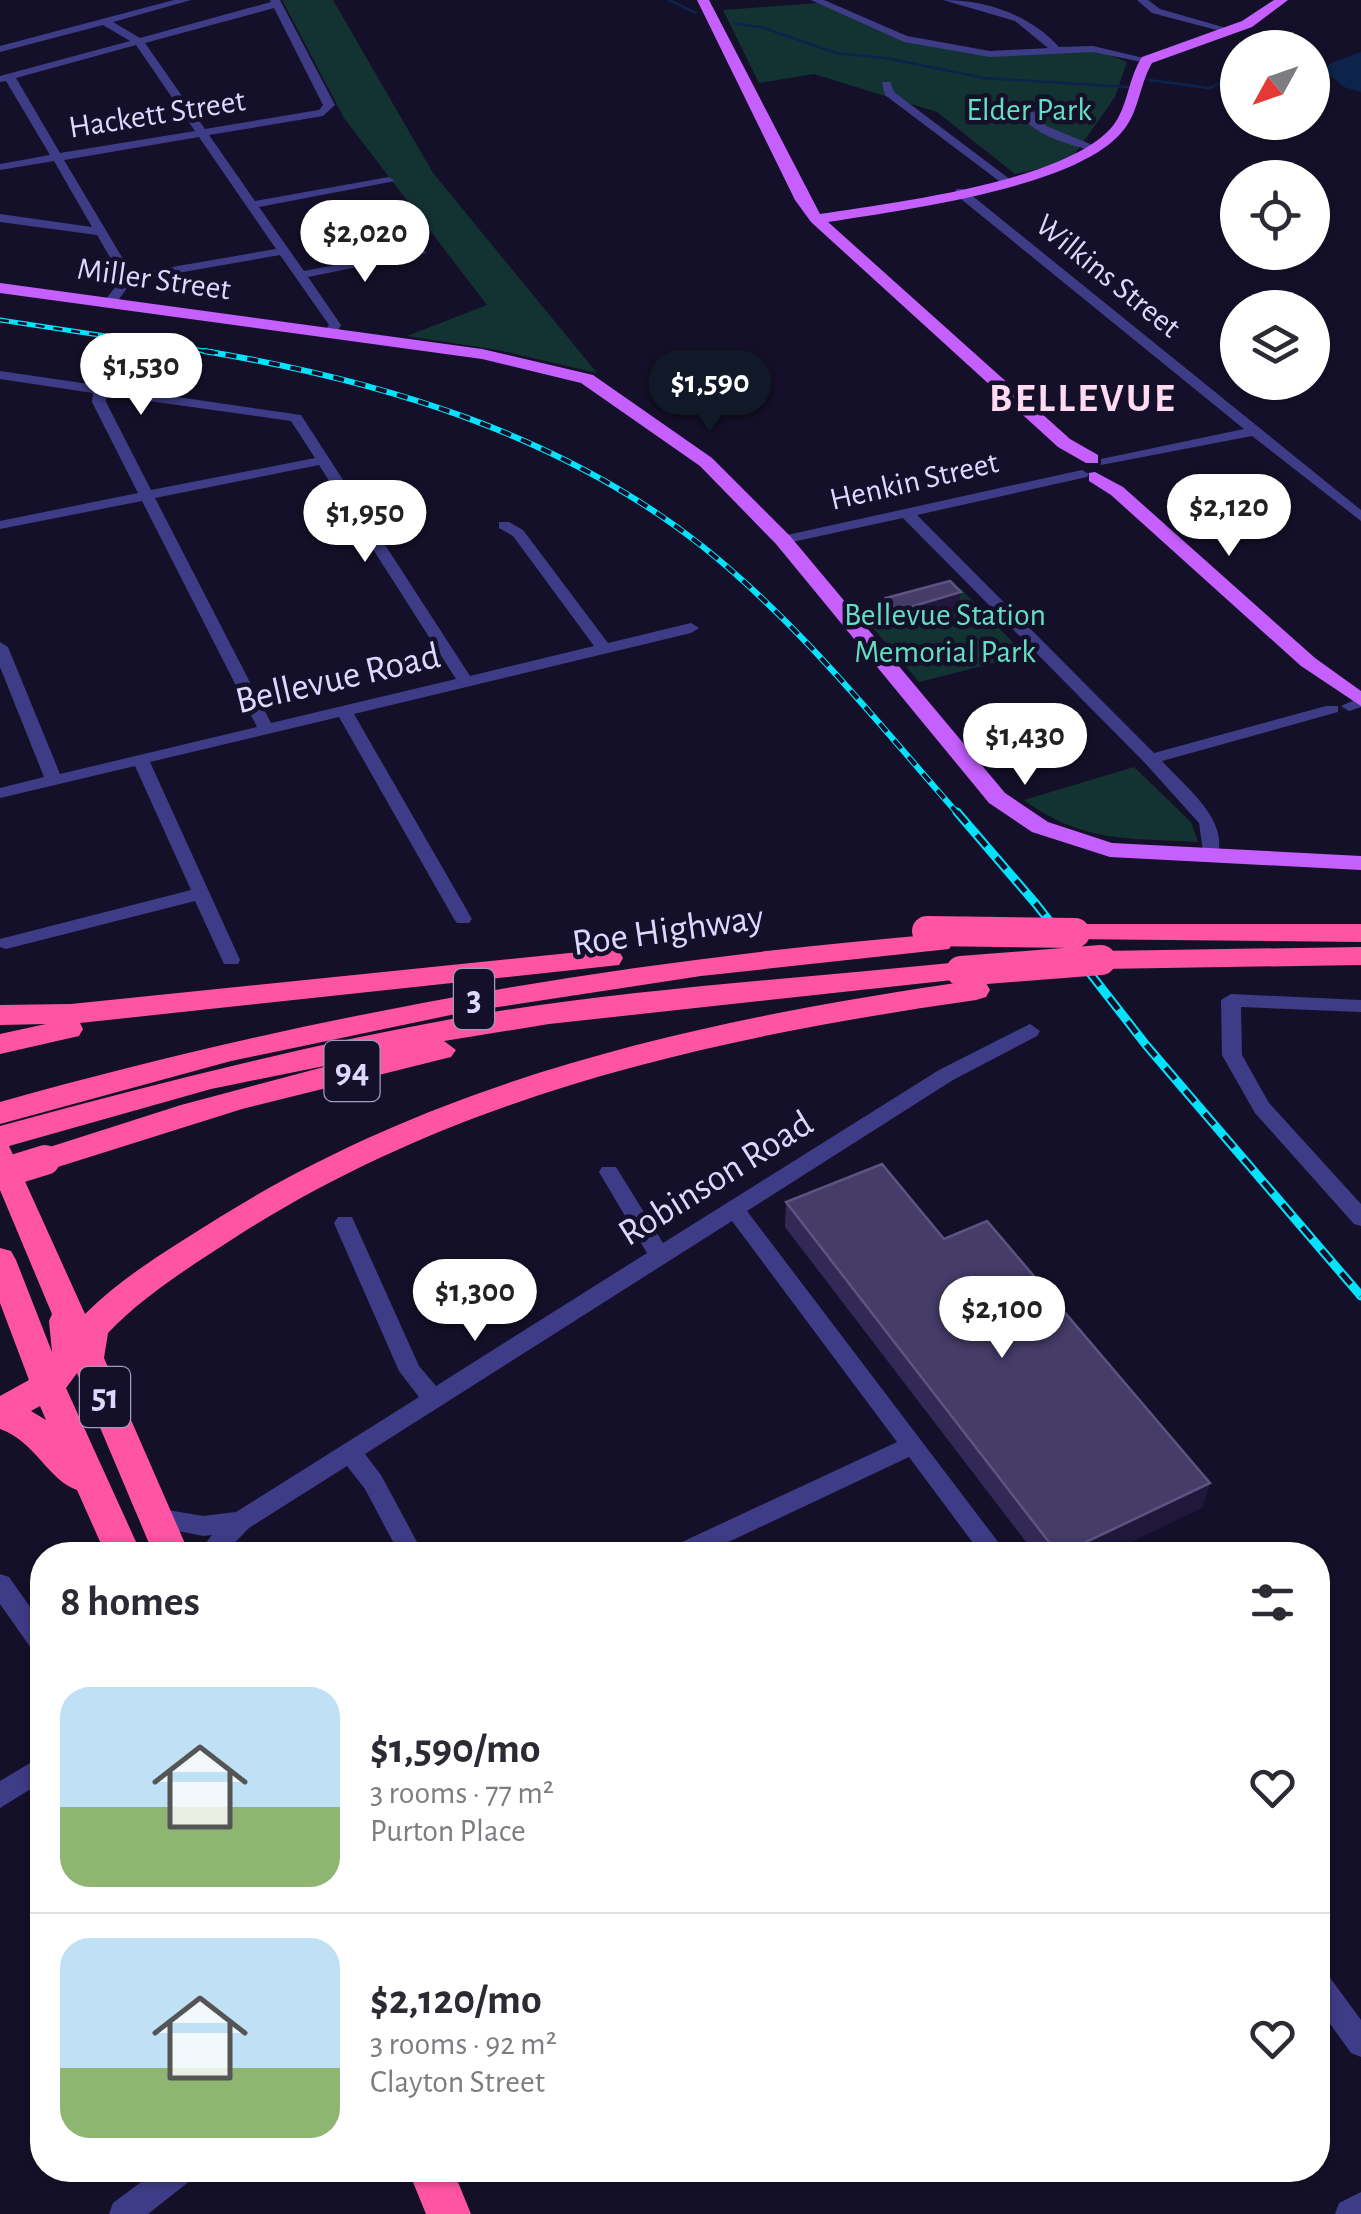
<!DOCTYPE html>
<html lang="en">
<head>
<meta charset="utf-8">
<style>
  :root { --surface:#fff; --page:#f7f7f7; --text:#2b2b33; --muted:#7c7c81; --line:#e1e1e2; --accent:#111827 }
  body { margin:0; font-family:"Alegreya Sans",sans-serif; background:var(--page); color:var(--text); height:100vh; display:flex; flex-direction:column; font-size:38px; white-space:nowrap }
  * { box-sizing:border-box; margin:0 }
  p { font-size:32px; color:var(--muted) }
  .icon { flex:none; width:55px; height:55px; fill:none; stroke:currentColor; stroke-width:2; stroke-linecap:round; stroke-linejoin:round }
  .map { position:relative; flex:1; overflow:hidden }
  .drawer { position:absolute; left:30px; top:1542px; width:1300px; height:640px; display:flex; flex-direction:column; background:var(--surface); border-radius:40px; box-shadow:0 2px 8px #0004 }
  .drawer>* { flex:none }
  .needle { width:65px; rotate:230deg }
  .controls { position:absolute; left:1220px; top:30px; display:grid; gap:20px }
  .controls a { display:grid; place-items:center; width:110px; height:110px; border-radius:50%; background:var(--surface); box-shadow:0 2px 8px #0004; font-size:50px }
  .price { position:absolute; translate:-50% -85px; padding:0 22px; border-radius:35px; background:#fff; color:#222; font-size:32px; line-height:65px; filter:drop-shadow(0 2px 5px #0008) }
  .price::after { content:''; position:absolute; left:50%; top:60px; width:30px; height:22px; margin-left:-15px; background:inherit; clip-path:polygon(0 0,100% 0,50% 100%) }
  .price.selected { background:var(--accent); color:#fff }
  ul { padding:0; list-style:none }
  li { display:flex; align-items:center; gap:30px; height:250px; padding:0 30px }
  li+li { border-top:2px solid var(--line) }
  li span { display:grid; place-items:center; flex:none; width:280px; height:200px; border-radius:30px; color:#555 }
  li>.icon { margin-inline-start:auto }
  span .icon { width:120px; height:120px; fill:#fffc; stroke-width:1 }
  li b { font-size:42px }
  h2 { display:flex; justify-content:space-between; align-items:center; height:120px; padding:0 30px; font-size:42px }
  .map>svg:first-child { display:block }
</style>
</head>
<body>
<div class="map">
<svg width="1361" height="2214" viewBox="0 0 1361 2214">
  <rect width="100%" height="100%" fill="#151029"/>
  <path fill="#133332" d="M282,0H333L433,173L597,373L498,350L407,336L487,305L344,118Z
    M818,3L904,39L990,54L1093,49L1127,62L1115,97L1069,162L1015,174L937,112L814,74L759,83L723,10Z
    M960,588L1025,655L919,682L861,614Z
    M1134,767L1191,822L1198,842C1128,838 1083,843 1024,800Z"/>
  <path fill="#0d234b" d="M1361,52V92L1344,87L1324,70L1331,63Z"/>
  <g fill="none" stroke-linecap="round" stroke-linejoin="round">
    <path stroke="#0d234b" stroke-width="2.5" d="M669,0L696,13
      M736,24L761,27L836,53L886,58L984,78L1128,87
      M1312,69L1324,70
      M1149,80L1209,88L1238,76"/>
    <path fill="#3f3c87" fill-rule="evenodd" d="M174,0H191L113,22L140,38L271,2L270,0H280L335,105L323,116L209,135L255,201L389,177L395,181L259,207L304,271L421,249L427,253L308,277L341,325L335,336L323,333L329,325L280,255L132,281L114,306L109,307L103,303L122,278L97,235L0,222V214L92,227L54,161L0,170V164L50,155L6,81L0,82V76L130,41L103,25L0,52V46ZM274,8L323,105L319,110L205,129L145,43ZM136,45L195,131L60,153L16,78ZM199,137L276,249L132,274L64,160Z
      M811,0H824L907,36L990,51L1048,48L1015,21L943,0C987,0 1030,15 1059,47L1093,46L1152,60L1147,63L1093,52L990,57L904,42Z
      M1137,0H1148L1160,9L1233,30L1228,33L1152,13Z
      M882,82H890L894,92L1011,180V184H1003L885,95Z
      M1017,102H1025L1046,126L1100,148L1094,151C1067,144 1021,133 1017,102Z
      M956,189H964L1361,510V521L1252,436L1101,465V459L1244,429L956,195Z
      M0,371L301,415L470,676L594,646L513,536L499,528V522H509L523,530L608,643L691,623L699,628L691,633L354,714L472,919L469,923H457L454,919L339,717L150,762L240,960L238,964H224L195,901L6,949L0,947V939L191,890L135,766L0,798V788L44,777L0,667V642L8,647L60,774L257,727L142,501L0,529V521L138,493L92,402L93,393L0,379ZM106,395L291,421L315,458L151,490L106,402ZM319,465L456,679L271,723L155,498Z
      M1082,470L1089,474L1087,477L917,515L1154,753L1326,706H1338V712L1162,761C1185,787 1232,821 1216,859H1204L1199,823L1145,763L903,518L783,544L776,540L778,537Z
      M1361,697V707L1349,711L1341,706Z
      M1231,994L1361,1000V1012L1241,1007L1242,1055L1269,1103L1361,1204V1226L1354,1224L1255,1113L1222,1055L1221,1000Z
      M1030,1024L1040,1031L1037,1036L953,1080L747,1211L1008,1555H982L909,1457L701,1555H665L669,1548L897,1442L732,1221L365,1454L381,1475L424,1555H400L365,1489L347,1466L249,1528L223,1555H196L212,1535L203,1536L148,1525L144,1518L148,1511L156,1508L203,1516L236,1512L419,1397L399,1371L334,1223L338,1217H352L419,1366L436,1386L647,1253L599,1172L602,1167H616L663,1243L939,1070Z
      M0,1574L9,1577L42,1624V1654L33,1651L0,1604Z
      M42,1756V1782L0,1808V1781Z
      M1318,1971L1328,1975L1361,2020V2057L1351,2053L1318,2007Z
      M157,2170H196L191,2180L148,2214H109L113,2203Z
      M1361,2192V2214H1335L1339,2203Z"/>
    <path fill="#c560fe" fill-rule="evenodd" d="M697,0H709L820,214C891,203 1065,182 1112,127C1128,108 1128,78 1142,57L1242,21L1274,0H1288L1252,27L1152,63C1139,85 1139,114 1121,133C1072,189 901,210 828,222L1070,439L1098,455V463H1086L1058,447L811,222L795,200Z
      M0,283L482,349L593,375L712,458L790,536L1005,793L1048,822L1112,843L1361,856V870L1110,857L1032,832L989,803L776,544L700,466L581,383L482,359L0,293Z
      M1095,472L1123,487L1315,658L1361,691V706L1301,666L1111,495L1089,481V473Z"/>
    <path fill="#fe54a3" fill-rule="evenodd" d="M1075,924H1361V942L1065,939L1061,933L1065,927Z
      M939,934L949,937L953,943L949,949L701,976L465,1012L231,1061L0,1124V1102C313,1014 615,961 939,934Z
      M1361,947V965L1101,969L1091,967L1087,960L1091,953L1101,951Z
      M609,949L619,951L623,958L619,965L80,1023L83,1029L79,1036L0,1054V1034L46,1024L0,1025V1005L71,1004Z
      M961,962L971,964L975,971L971,978L549,1024L444,1041L456,1050L451,1057L242,1109L45,1171L34,1168L30,1160L34,1152L181,1105L339,1063L211,1089L9,1146L85,1314C124,1275 174,1246 220,1217C449,1074 712,1018 976,980L986,983L990,990L986,997L976,1000C718,1037 465,1092 242,1233C196,1263 146,1293 108,1333L104,1358L190,1555H154L77,1373L66,1388L142,1555H106L77,1490C48,1480 35,1441 0,1429V1396L29,1380L0,1303V1248L11,1251L16,1260L52,1352L49,1321L52,1314L0,1190V1126C151,1085 302,1046 457,1018C623,989 793,979 961,962ZM40,1406L46,1420L31,1411Z
      M408,2170H453L471,2214H426Z"/>
    <g stroke="#05e2fe" stroke-width="5">
      <path id="rail-far2" d="M0,320L218,353"/>
    </g>
    <g stroke="#05e2fe" stroke-width="6">
      <path id="rail-far1" d="M204,351C380,380 560,434 702,546C799,623 877,722 959,815"/>
    </g>
    <g stroke="#05e2fe" stroke-width="9">
      <path id="rail" d="M957,812L1036,904L1146,1045L1361,1296"/>
    </g>
    <use href="#rail-far2" stroke="#151029" stroke-width="2.5" stroke-dasharray="9" stroke-linecap="butt"/>
    <use href="#rail-far1" stroke="#151029" stroke-width="4" stroke-dasharray="11" stroke-linecap="butt"/>
    <use href="#rail" stroke="#151029" stroke-width="5" stroke-dasharray="15" stroke-linecap="butt"/>
    <path stroke="#fe54a3" stroke-width="30" d="M927,931L1075,933
      M961,971L1101,960
      M0,1174L45,1160"/>
  </g>
  <path fill="#332956" d="M961,592L959,610L895,628L885,616L886,598Z
    M786,1202L944,1239L1203,1507L1104,1555H1036L785,1227Z"/>
  <path fill="#1f173c" d="M961,592L959,610L895,628L897,611Z
    M1210,1483L1203,1507L1104,1555H1060Z"/>
  <path fill="#453c68" stroke="#5d5480" stroke-width="2.5" d="M950,581L961,592L897,611L886,598Z
    M882,1164L944,1239L987,1221L1210,1483L1059,1555L786,1202Z"/>
  <g text-anchor="middle" dominant-baseline="central" stroke-width="9" stroke-linejoin="round" paint-order="stroke">
    <g font-size="32" fill="#63e0c2" stroke="#151029">
      <text x="1029" y="110">Elder Park</text>
      <text x="945" y="615">Bellevue Station<tspan x="945" dy="37">Memorial Park</tspan></text>
    </g>
    <g font-size="32" fill="#ddd8ff" stroke="#151029">
      <text transform="translate(157 114) rotate(-9)">Hackett Street</text>
      <text transform="translate(1108 276) rotate(39)">Wilkins Street</text>
      <text transform="translate(154 279) rotate(8)">Miller Street</text>
      <text transform="translate(914 481) rotate(-13)">Henkin Street</text>
    </g>
    <g fill="#151029" stroke="#a19cbf" stroke-width="2.5">
      <rect x="454" y="969" width="40" height="60" rx="8"/>
      <rect x="324.5" y="1041" width="55" height="60" rx="8"/>
      <rect x="80" y="1367" width="50" height="60" rx="8"/>
    </g>
    <g font-size="35" font-weight="bold" fill="#ddd8ff">
      <text x="474" y="999">3</text>
      <text x="352" y="1071">94</text>
      <text x="105" y="1397">51</text>
    </g>
    <g font-size="38" fill="#ddd8ff" stroke="#151029">
      <text transform="translate(338 679) rotate(-13)">Bellevue Road</text>
      <text transform="translate(668 931) rotate(-8)">Roe Highway</text>
      <text transform="translate(716 1179) rotate(-32)">Robinson Road</text>
    </g>
    <g font-size="40" font-weight="bold" letter-spacing="2.5" fill="#ffdaf1" stroke="#151029">
      <text x="1083" y="399">BELLEVUE</text>
    </g>
  </g>
</svg>
<div class="controls">
<a><svg class="needle" viewBox="-14 -14 28 28"><path d="M0-13l5 13h-10z" fill="#e53935"/><path d="M0 13l5-13h-10z" fill="#7c7c81"/></svg></a>
<a><svg class="icon" aria-label="locate" viewBox="0 0 24 24"><circle cx="12" cy="12" r="6"/><path d="M12 2v4M12 18v4M2 12h4M18 12h4"/></svg></a>
<a><svg class="icon" aria-label="layers" viewBox="0 0 24 24"><path d="M12 4l9 5-9 5-9-5zM3 14l9 5 9-5"/></svg></a>
</div>
<b class="price" style="left:365px;top:285px">$2,020</b>
<b class="price" style="left:141px;top:418px">$1,530</b>
<b class="price selected" style="left:710px;top:435px">$1,590</b>
<b class="price" style="left:1229px;top:559px">$2,120</b>
<b class="price" style="left:365px;top:565px">$1,950</b>
<b class="price" style="left:1025px;top:788px">$1,430</b>
<b class="price" style="left:475px;top:1344px">$1,300</b>
<b class="price" style="left:1002px;top:1361px">$2,100</b>
<section class="drawer">
<h2>8 homes<svg class="icon" aria-label="filters" viewBox="0 0 24 24"><path d="M4 7h16M4 17h16"/><circle cx="9" cy="7" r="2"/><circle cx="15" cy="17" r="2"/></svg></h2>
<ul>
<li><span style="background:linear-gradient(#bfe0f5 60%,#8fb573 0)"><svg class="icon" aria-label="home" viewBox="0 0 24 24"><path d="M3 11l9-7 9 7M6 9v11h12V9"/></svg></span><div><b>$1,590/mo</b><p>3 rooms · 77 m²</p><p>Purton Place</p></div><svg class="icon" aria-label="heart" viewBox="0 0 24 24"><path d="M12 20l-8-8c-3-5 5-10 8-4 3-6 11-1 8 4z"/></svg></li>
<li><span style="background:linear-gradient(#bfe0f5 65%,#8fb573 0)"><svg class="icon" aria-label="home" viewBox="0 0 24 24"><path d="M3 11l9-7 9 7M6 9v11h12V9"/></svg></span><div><b>$2,120/mo</b><p>3 rooms · 92 m²</p><p>Clayton Street</p></div><svg class="icon" aria-label="heart" viewBox="0 0 24 24"><path d="M12 20l-8-8c-3-5 5-10 8-4 3-6 11-1 8 4z"/></svg></li>
</ul>
</section>
</div>
</body>
</html>
